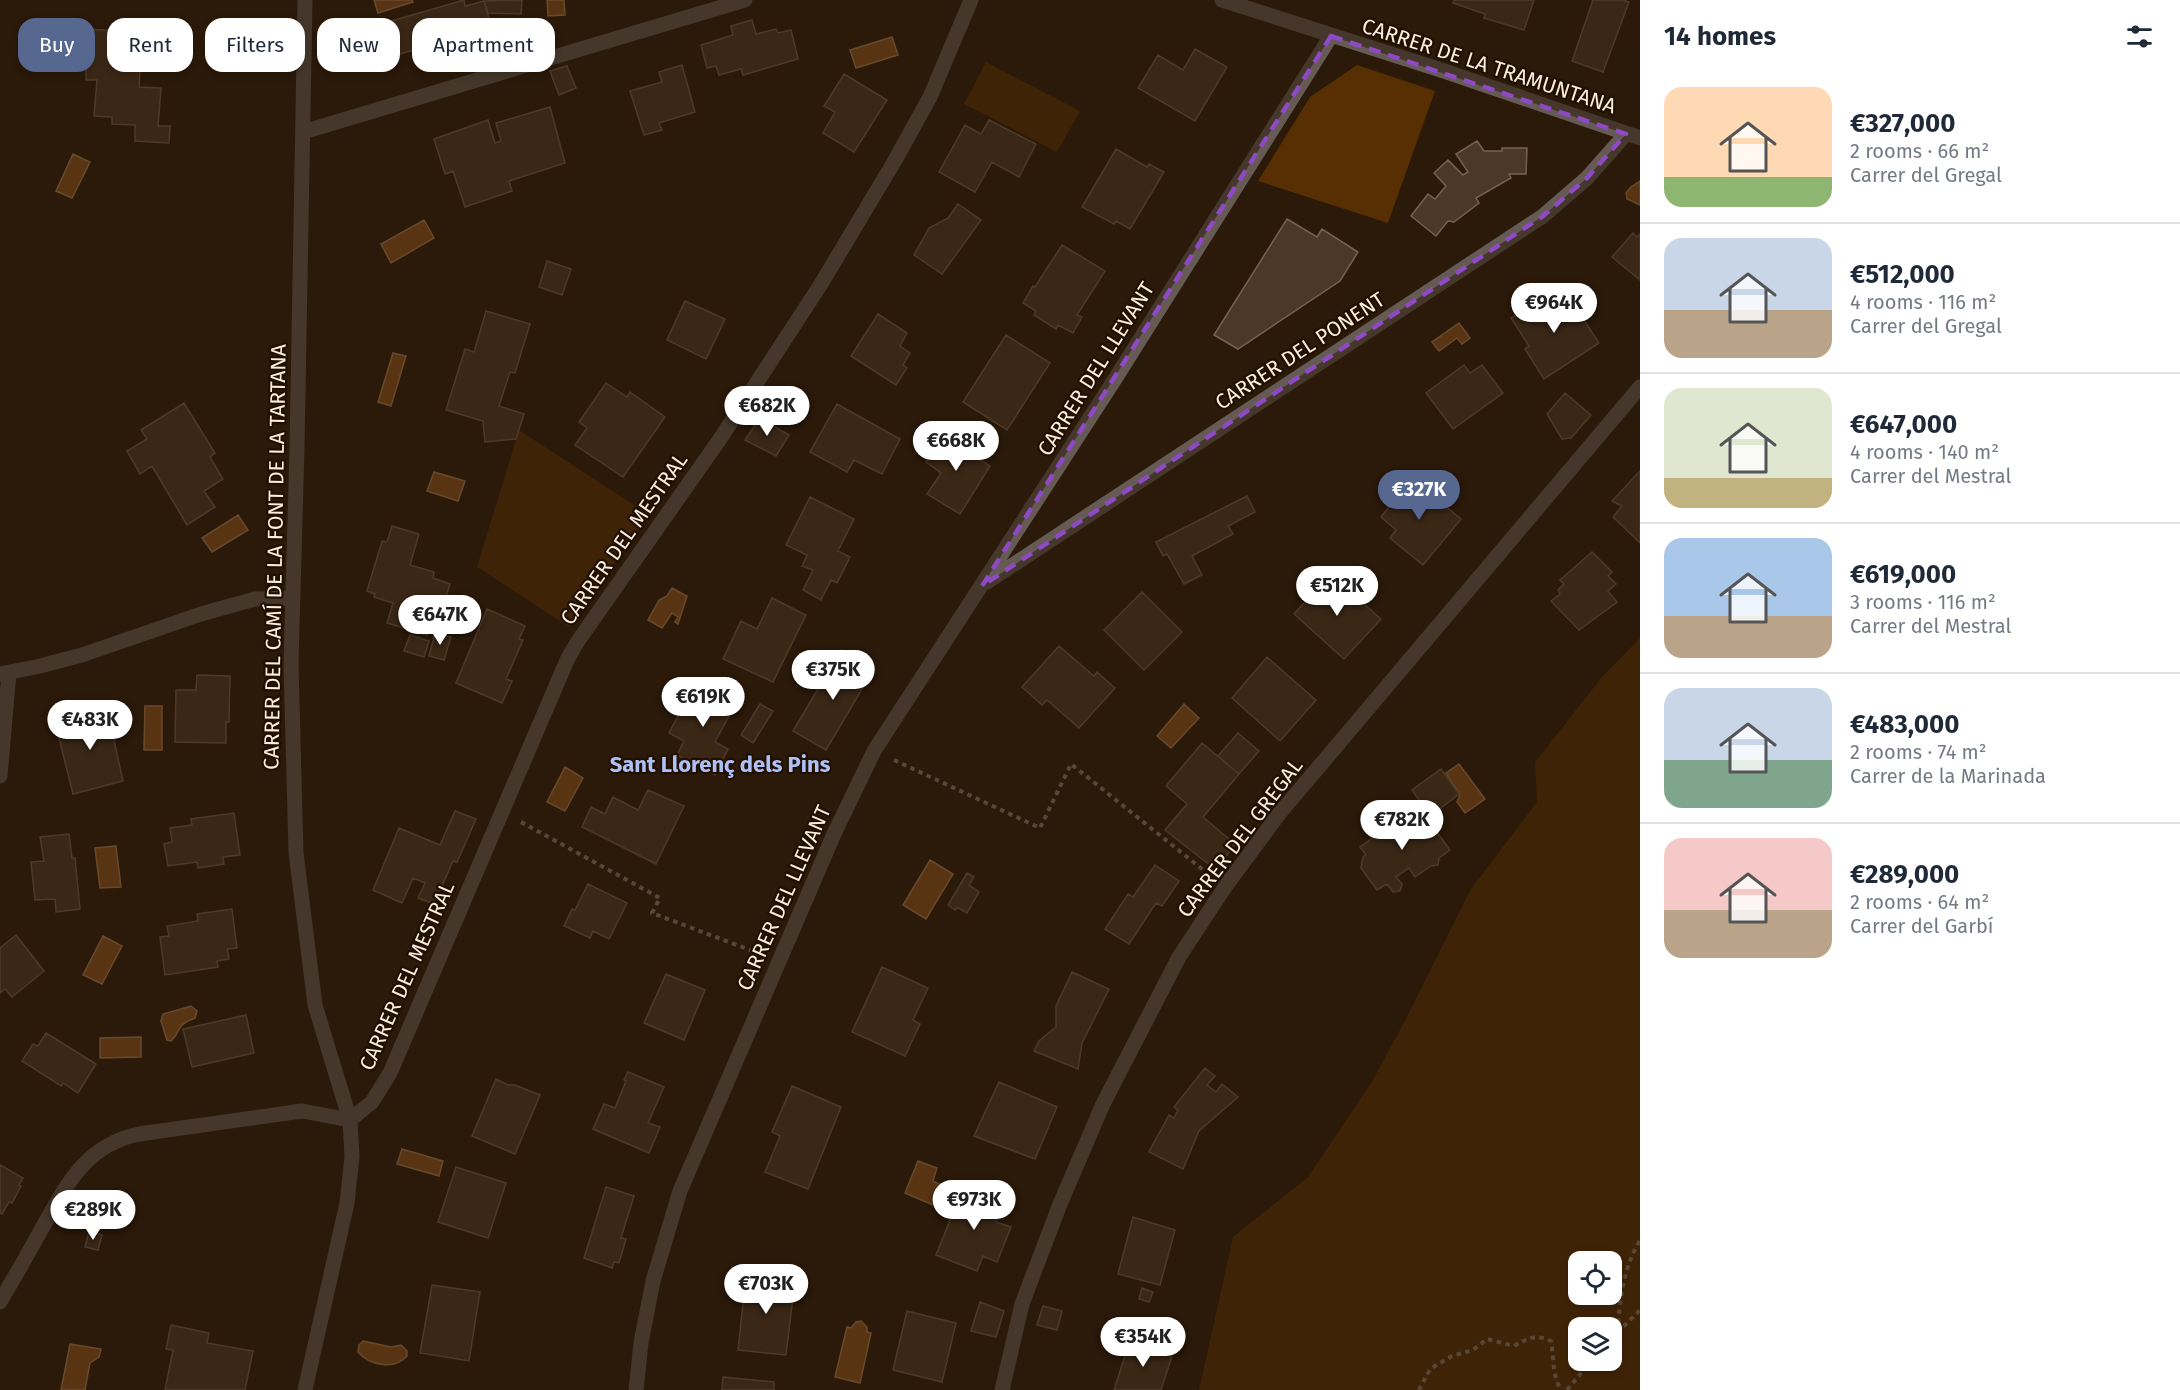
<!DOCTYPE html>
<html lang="en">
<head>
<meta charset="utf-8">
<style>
  :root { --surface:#fff; --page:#f2f2f3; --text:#1f2937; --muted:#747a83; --line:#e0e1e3; --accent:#576890 }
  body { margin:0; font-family:"Fira Sans",sans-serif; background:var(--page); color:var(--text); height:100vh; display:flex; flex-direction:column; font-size:22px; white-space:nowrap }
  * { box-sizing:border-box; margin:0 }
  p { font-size:20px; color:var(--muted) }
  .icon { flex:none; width:33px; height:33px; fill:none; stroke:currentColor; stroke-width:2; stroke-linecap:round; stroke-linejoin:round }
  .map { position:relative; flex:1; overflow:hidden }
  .side { display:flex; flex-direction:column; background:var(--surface); width:540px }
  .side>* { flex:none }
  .top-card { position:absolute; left:18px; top:18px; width:570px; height:54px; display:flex; gap:12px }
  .tools { position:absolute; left:1568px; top:1251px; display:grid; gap:12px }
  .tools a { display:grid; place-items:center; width:54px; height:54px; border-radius:12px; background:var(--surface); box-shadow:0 3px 9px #0003; font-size:30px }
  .price { position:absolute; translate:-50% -51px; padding:0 14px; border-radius:21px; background:#fff; color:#222; font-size:20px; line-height:39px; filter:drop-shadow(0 2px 3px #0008) }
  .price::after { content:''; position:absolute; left:50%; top:36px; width:18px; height:14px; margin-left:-9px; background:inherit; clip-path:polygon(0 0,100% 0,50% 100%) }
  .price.active { background:var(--accent); color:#fff }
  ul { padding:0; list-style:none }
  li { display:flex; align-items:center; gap:18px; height:150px; padding:0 24px }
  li+li { border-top:2px solid var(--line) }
  li span { display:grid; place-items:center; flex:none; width:168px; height:120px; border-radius:18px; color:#555 }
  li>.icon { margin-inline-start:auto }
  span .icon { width:72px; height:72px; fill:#fffc; stroke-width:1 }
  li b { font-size:26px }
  h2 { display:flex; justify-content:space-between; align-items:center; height:72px; padding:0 24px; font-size:26px }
  .pill { padding:0 21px; border-radius:18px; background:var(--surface); box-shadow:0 3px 9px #0003; font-size:21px; line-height:54px }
  .pill.active { background:var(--accent); color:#fff }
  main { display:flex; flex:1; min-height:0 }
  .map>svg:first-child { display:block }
</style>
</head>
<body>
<main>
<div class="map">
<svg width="1640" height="1390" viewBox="0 0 1640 1390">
  <rect width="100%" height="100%" fill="#2b1909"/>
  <path fill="#582f03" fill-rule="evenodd" d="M986,62L1080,111L1057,152L964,104Z
    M1357,65L1435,91L1388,223L1258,181L1310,97Z
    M519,430L649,515L569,627L477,567Z
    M1640,638V1390H1199L1233,1237L1308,1177L1373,1080L1408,1015L1471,889L1537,802L1535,762L1602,677ZM1578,1262H1611V1294H1578ZM1578,1328H1611V1360H1578Z"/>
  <path fill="#90561d" stroke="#b08358" stroke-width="1.5" d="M374,0H412L413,2L378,13Z
    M547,0H564L565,15L548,16Z
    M892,37L898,55L856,68L850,50Z
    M73,154L90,162L72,198L56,191Z
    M1640,181V205L1627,199L1626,193L1631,187Z
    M424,220L434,238L391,263L381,244Z
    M1459,323L1470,338L1462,344L1457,338L1439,351L1432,342Z
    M393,353L406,356L391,406L378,402Z
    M434,472L465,481L458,501L427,491Z
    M238,515L248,530L212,552L202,538Z
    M672,588L687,596L678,624L675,622L678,617L672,613L662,628L648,620L659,600L667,596Z
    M1184,704L1199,718L1171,748L1157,736Z
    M145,706H162V750H144Z
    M1459,764L1485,799L1465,813L1457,802L1460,795L1446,773Z
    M565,767L583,778L565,811L547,802Z
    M116,846L121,887L100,888L95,848Z
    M930,860L953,874L926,919L903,905Z
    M103,936L122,946L102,984L83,975Z
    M191,1006L197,1011L195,1018C174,1026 182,1031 171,1041L167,1040L161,1021L163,1014Z
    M141,1037V1057L100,1058V1038Z
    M402,1149L443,1161L439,1176L397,1164Z
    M918,1161L937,1168L933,1181L941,1185L933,1205L905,1193Z
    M861,1321L867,1327V1332L871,1333L860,1383L835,1377L847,1327L851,1328L856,1322Z
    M363,1341L391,1347L401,1345L407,1351V1356C395,1370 370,1366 358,1352L359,1345Z
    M70,1344L101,1349L99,1357L90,1363L85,1390H61Z"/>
  <path fill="#4c3827" stroke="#786150" stroke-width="1.5" d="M464,0L465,6L484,1L490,23L474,28L475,32L390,57L381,24Z
    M522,0L521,14L488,13L484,1Z
    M1454,0H1534L1524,30L1484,18L1485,14L1453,3Z
    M1593,0H1623L1629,2L1603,72L1572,61Z
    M752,20L756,34L776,29L778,33L791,30L798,59L743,75L741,69L719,75L716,66L707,68L701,45L733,35L731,26Z
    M82,29L145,32L143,52H141L139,87L161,88L158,126H170L169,143L135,141V125L112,124V117L94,116L97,80H86V69H80Z
    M1195,49L1227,67L1195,121L1138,88L1158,55L1183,70Z
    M682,65L695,112L659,123L662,130L644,135L630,91L662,82L659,72Z
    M567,66L576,88L559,95L550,71Z
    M844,74L887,100L854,152L823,133L835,112L824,106Z
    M550,107L565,163L509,181L512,191L465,207L453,171L445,174L434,139L488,120L495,143L501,141L496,123Z
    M989,120L1036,144L1019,177L992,162L975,192L939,172L965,125L981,134Z
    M1477,141L1484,151H1502V148H1527L1526,174H1509L1511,178L1476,198L1479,203L1454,222L1448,221L1436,236L1411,216L1428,194L1435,199L1446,186L1434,173L1448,160L1463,175L1468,172L1456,154Z
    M1116,149L1147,167L1149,164L1164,172L1130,229L1116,221L1114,224L1082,207Z
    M958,204L981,220L942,274L914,255L929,228L948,218Z
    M1287,219L1317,237L1322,229L1358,252L1340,281L1238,349L1214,335Z
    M1633,233L1637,237L1640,234V280L1612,257Z
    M1062,245L1105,271L1077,315L1082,317L1073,333L1058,325L1056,329L1034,315L1036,311L1023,303L1033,286L1035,287Z
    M547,261L571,269L562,295L539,287Z
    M1557,289L1575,316L1580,314L1599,343L1544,379L1525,349L1529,346L1511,318Z
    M685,301L725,319L706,359L667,340Z
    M486,311L530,324L515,373L510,372L499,406L524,414L516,439L485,442L483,421L446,410L465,349L474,352Z
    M878,314L907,333L900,346L910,353L903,365L907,368L896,385L851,356Z
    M1006,335L1050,363L1007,430L963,402Z
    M1464,365L1470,373L1482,365L1503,393L1453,429L1426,393Z
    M606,383L627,397L630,392L665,417L623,477L575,445L587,428L579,422Z
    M1565,393L1591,415L1571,438L1562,439L1547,414Z
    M184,403L215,453L210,457L223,479L204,491L215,507L187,525L152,466L140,474L127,451L147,439L141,430Z
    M837,404L900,439L882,474L854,460L847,472L810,452Z
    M760,418L789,435L776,456L745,440Z
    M947,429L978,450L974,456L990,466L960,514L927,494L941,473L926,462Z
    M1640,471V543L1613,517L1622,506L1612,501Z
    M1412,478L1461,519L1423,565L1390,538L1396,530L1381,517Z
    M1247,496L1255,512L1228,526L1233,534L1192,556L1202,575L1184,584L1167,554L1163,556L1156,542Z
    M810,497L854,519L838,551L850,557L837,583L831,580L821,600L803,590L813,570L802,566L807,555L786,545Z
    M392,526L419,534L410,565L434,572L433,578L450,584L440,616L434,615L427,635L387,623L393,603L374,597L375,594L367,591L382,541L387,542Z
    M1592,552L1612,572L1608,576L1616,584L1608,591L1617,602L1579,630L1551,601L1560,594L1558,590L1564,584L1560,580Z
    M1330,574L1381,619L1344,659L1294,614Z
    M1142,592L1182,632L1144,670L1104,630Z
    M772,598L806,615L773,682L723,659L741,621L757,629Z
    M487,609L525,626L519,639L523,640L506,679L512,681L502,703L456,683Z
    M435,633L451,637L444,660L429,656Z
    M410,635L429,641L424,657L404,651Z
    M1059,646L1094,676L1097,672L1115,688L1079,728L1047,700L1042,705L1022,687Z
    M841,650L854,657L852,660L872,672L826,750L793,731Z
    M1267,657L1316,700L1280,741L1232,698Z
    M197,675L230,676L229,722H226V743L175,742L176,690H196Z
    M695,683L736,703L715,742L728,749L715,775L677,755L684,741L669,733Z
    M760,704L773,711L753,743L741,735Z
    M107,708L123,781L73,794L58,734L63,720Z
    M1238,733L1259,751L1239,774L1218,756Z
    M1202,743L1239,774L1203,817L1235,844L1216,870L1165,830L1187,804L1166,786Z
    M1441,769L1459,794L1437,811L1433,805L1426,810L1412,790Z
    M648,790L684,806L656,864L582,827L591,807L605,814L613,797L638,810Z
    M1420,809L1450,850L1439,858L1438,865L1431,866L1415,877L1409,868L1396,877L1402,884L1400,891L1393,892L1387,884L1377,890L1361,868L1363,857L1366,855L1360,847L1403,816L1406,819Z
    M455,811L476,819L457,862L453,861L434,904L418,898L425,883L413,878L402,903L373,890L399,828L440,845Z
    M234,813L240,855L223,857L224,864L198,868L197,862L168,866L164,844L172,842L170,828L192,825L191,819Z
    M69,834L72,858H75L80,909L56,912L55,899L35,900L31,862L44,861L40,837Z
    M1155,865L1179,881L1162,906L1156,903L1129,944L1105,929L1128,894L1133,897Z
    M967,873L974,877L969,885L979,892L967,913L957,907L955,910L948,905Z
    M588,884L627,903L609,939L593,931L590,938L564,926L572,909L575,910Z
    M232,909L237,948L227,949L229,959L217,961L218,967L165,975L160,937L169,936L167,926L198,921L197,914Z
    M16,935L44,971L12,997L5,989L0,993V948Z
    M882,967L928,988L913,1020L920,1024L905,1056L852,1032Z
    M1072,972L1109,989L1082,1043L1078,1069L1034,1051L1039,1041L1056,1027V1006Z
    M666,974L705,990L684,1040L644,1023Z
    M246,1015L254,1053L192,1067L183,1029Z
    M46,1033L96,1064L78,1093L63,1083L61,1086L22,1061L33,1044L38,1046Z
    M1205,1068L1215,1076L1207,1085L1216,1092L1222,1084L1238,1097L1199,1131L1183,1169L1149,1152L1169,1115L1174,1118L1178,1110L1174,1107Z
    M628,1072L664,1087L648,1123L660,1127L649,1153L593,1129L604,1104L615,1108L626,1081L624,1080Z
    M496,1079L508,1085H515L540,1095L515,1154L472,1136Z
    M999,1082L1057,1107L1035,1159L974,1136Z
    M792,1086L841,1107L808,1189L765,1172L780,1136L772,1132Z
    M0,1165L23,1178L19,1185L21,1186L12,1203L9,1202L2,1214L0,1213Z
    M456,1167L506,1183L488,1238L438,1222Z
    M606,1187L634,1196L621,1238L626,1239L619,1263L614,1262L612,1268L584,1258Z
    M963,1188L1004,1203L996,1222L1011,1227L997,1262L983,1256L977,1271L936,1255Z
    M1133,1217L1175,1230L1160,1285L1118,1274Z
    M89,1231L102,1235L98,1250L85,1247Z
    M746,1275L795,1281L786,1355L738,1350Z
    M432,1285L480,1292L469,1361L420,1353Z
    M1142,1288L1153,1292L1149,1302L1139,1299Z
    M980,1302L1004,1311L996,1337L971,1331Z
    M1043,1306L1062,1311L1057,1330L1037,1325Z
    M907,1311L956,1323L942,1382L893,1370Z
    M171,1325L209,1333L207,1343L253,1351L245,1390H165L173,1350L166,1349Z
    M1131,1337L1151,1344L1150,1349L1172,1356L1161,1390H1114Z
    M723,1377L774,1382V1390H722Z"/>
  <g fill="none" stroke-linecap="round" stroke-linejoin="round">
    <path stroke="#8e7f71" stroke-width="4" stroke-dasharray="4.5 4.5" stroke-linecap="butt" d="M894,760L1040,828L1071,764L1207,873
      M521,822L660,898L652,913L758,953
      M1617,1332C1621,1297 1622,1271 1640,1240
      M1611,1339L1640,1310
      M1419,1390L1430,1369L1452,1356L1473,1350L1487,1339L1514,1346C1527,1338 1536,1334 1551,1341C1554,1358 1552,1375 1561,1390
      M1567,1390L1592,1360"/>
    <path stroke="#655b54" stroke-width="15" d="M1222,0L1444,71L1640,138
      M303,132L745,0
      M987,582L1543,216L1587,178L1626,134
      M0,674L36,667L82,655L201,614L255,599L293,598
      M0,776L9,673
      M0,1302C14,1278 28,1254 41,1230C66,1186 85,1145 139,1134L302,1111L350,1120L372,1102L390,1073L568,658L578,641L720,439L821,284L894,162L930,97L971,0
      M305,1390L347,1203L352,1157L350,1120L315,1005L296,853L291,664L297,448L305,0
      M636,1390L641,1343L653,1281L680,1191L834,834L874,751L1115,379L1331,36
      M1002,1390L1022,1304L1060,1204L1103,1104L1179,957L1225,887L1279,814L1640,387"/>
  </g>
  <path d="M0 0H1640V1390H0ZM1331,36L1626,134L1587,178L1543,216L982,586Z" fill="#2b1909" fill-opacity=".55" fill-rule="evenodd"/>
  <path fill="none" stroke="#8e49c4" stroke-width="4.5" stroke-dasharray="12 8" stroke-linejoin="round" d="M1331,36L1626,134L1587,178L1543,216L982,586Z"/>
  <g text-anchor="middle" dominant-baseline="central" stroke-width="4.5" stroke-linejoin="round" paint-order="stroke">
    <g font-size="21" fill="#faede2" stroke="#210f02">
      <text transform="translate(1489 66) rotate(18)">CARRER DE LA TRAMUNTANA</text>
      <text transform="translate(1300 351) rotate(-33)">CARRER DEL PONENT</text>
      <text transform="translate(1096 369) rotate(-58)">CARRER DEL LLEVANT</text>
      <text transform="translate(624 539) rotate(-55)">CARRER DEL MESTRAL</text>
      <text transform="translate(275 557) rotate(-89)">CARRER DEL CAMÍ DE LA FONT DE LA TARTANA</text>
      <text transform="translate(1240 838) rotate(-53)">CARRER DEL GREGAL</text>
      <text transform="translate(784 898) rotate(-66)">CARRER DEL LLEVANT</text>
      <text transform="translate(407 976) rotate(-66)">CARRER DEL MESTRAL</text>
    </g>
    <g font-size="22" font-weight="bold" fill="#aec1f7" stroke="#210f02">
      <text x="720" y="764">Sant Llorenç dels Pins</text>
    </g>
  </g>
</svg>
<div class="tools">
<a><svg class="icon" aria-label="locate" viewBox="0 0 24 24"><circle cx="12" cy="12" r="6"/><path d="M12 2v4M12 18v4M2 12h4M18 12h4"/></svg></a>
<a><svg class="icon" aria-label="layers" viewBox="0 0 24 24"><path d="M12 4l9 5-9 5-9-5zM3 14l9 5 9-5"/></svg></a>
</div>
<b class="price" style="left:1554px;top:334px">€964K</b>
<b class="price" style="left:767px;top:437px">€682K</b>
<b class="price" style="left:956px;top:472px">€668K</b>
<b class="price active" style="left:1419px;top:521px">€327K</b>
<b class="price" style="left:1337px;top:617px">€512K</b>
<b class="price" style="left:440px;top:646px">€647K</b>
<b class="price" style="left:833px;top:701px">€375K</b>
<b class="price" style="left:703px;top:728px">€619K</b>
<b class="price" style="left:90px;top:751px">€483K</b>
<b class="price" style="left:1402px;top:851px">€782K</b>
<b class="price" style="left:974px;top:1231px">€973K</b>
<b class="price" style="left:93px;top:1241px">€289K</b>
<b class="price" style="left:766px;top:1315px">€703K</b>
<b class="price" style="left:1143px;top:1368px">€354K</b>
<div class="top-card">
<a class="pill active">Buy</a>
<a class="pill">Rent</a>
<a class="pill">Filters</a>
<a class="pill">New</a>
<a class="pill">Apartment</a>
</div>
</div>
<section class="side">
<h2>14 homes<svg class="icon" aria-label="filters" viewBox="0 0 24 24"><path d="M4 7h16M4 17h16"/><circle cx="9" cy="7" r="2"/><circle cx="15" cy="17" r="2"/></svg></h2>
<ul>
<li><span style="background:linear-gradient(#ffd9b3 75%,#8fb573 0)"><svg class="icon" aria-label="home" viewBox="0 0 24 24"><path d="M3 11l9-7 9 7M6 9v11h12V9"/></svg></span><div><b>€327,000</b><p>2 rooms · 66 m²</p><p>Carrer del Gregal</p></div></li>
<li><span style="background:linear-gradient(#c9d6e8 60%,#b9a48a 0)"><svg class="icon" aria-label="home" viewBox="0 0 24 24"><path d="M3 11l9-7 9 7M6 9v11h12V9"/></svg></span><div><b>€512,000</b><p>4 rooms · 116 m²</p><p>Carrer del Gregal</p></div></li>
<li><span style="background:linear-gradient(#dfe7d0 75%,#c2b280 0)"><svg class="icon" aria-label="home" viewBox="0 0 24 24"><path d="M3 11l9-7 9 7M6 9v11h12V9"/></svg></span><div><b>€647,000</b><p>4 rooms · 140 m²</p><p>Carrer del Mestral</p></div></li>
<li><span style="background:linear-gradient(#a9c7e8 65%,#b9a48a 0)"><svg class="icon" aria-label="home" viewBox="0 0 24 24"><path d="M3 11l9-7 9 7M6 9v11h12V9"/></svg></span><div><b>€619,000</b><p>3 rooms · 116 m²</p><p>Carrer del Mestral</p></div></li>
<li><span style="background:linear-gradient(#c9d6e8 60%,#7fa58c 0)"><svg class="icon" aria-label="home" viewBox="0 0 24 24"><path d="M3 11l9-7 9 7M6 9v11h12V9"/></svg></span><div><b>€483,000</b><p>2 rooms · 74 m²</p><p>Carrer de la Marinada</p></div></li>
<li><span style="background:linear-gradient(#f6c9c9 60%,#b9a48a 0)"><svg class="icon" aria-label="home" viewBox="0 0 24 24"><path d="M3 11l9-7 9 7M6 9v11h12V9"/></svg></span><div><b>€289,000</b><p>2 rooms · 64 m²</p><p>Carrer del Garbí</p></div></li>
</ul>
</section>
</main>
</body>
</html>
